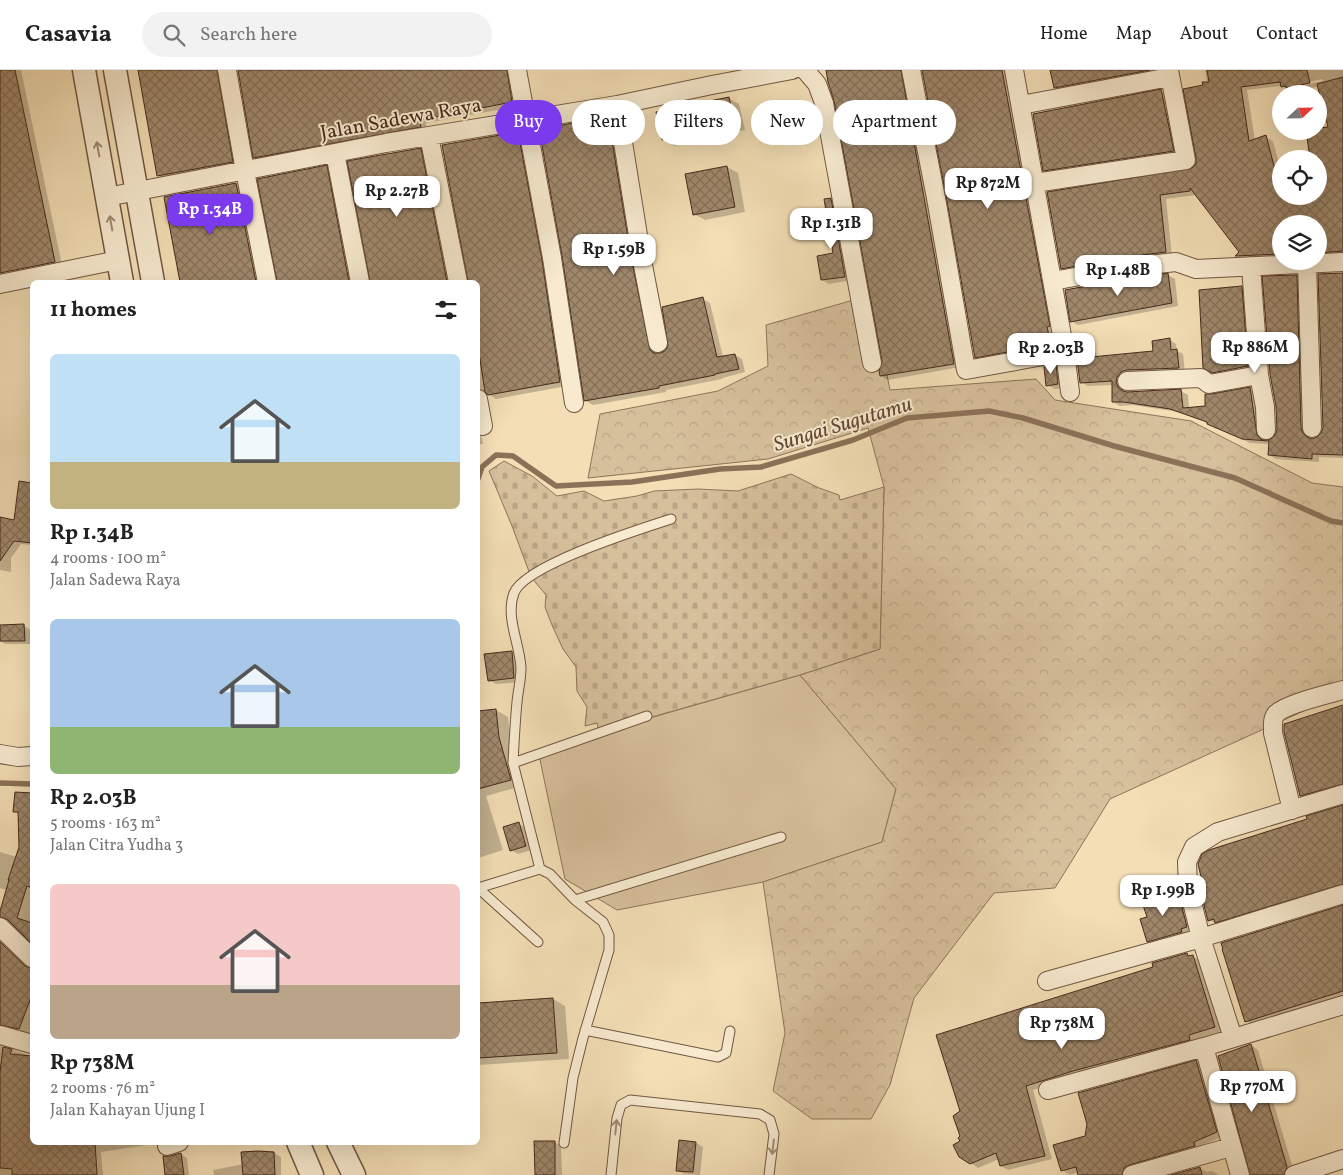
<!DOCTYPE html>
<html lang="en">
<head>
<meta charset="utf-8">
<style>
  :root { --surface:#fff; --page:#f2f2f2; --text:#222; --muted:#767676; --line:#e0e0e0; --accent:#7c3aed }
  body { margin:0; font-family:Vollkorn,serif; background:var(--page); color:var(--text); height:100vh; display:flex; flex-direction:column; font-size:19px; white-space:nowrap }
  * { box-sizing:border-box; margin:0 }
  p { font-size:16px; color:var(--muted) }
  .icon { flex:none; width:28px; height:28px; fill:none; stroke:currentColor; stroke-width:2; stroke-linecap:round; stroke-linejoin:round }
  .map { position:relative; flex:1; overflow:hidden }
  .drawer { position:absolute; left:30px; top:210px; width:450px; height:865px; display:flex; flex-direction:column; background:var(--surface); border-radius:8px; box-shadow:0 5px 20px #0002 }
  .drawer>* { flex:none }
  .top-card { position:absolute; left:495px; top:30px; width:475px; height:45px; display:flex; gap:10px }
  .needle { width:32px; rotate:68deg }
  .buttons { position:absolute; left:1272px; top:15px; display:grid; gap:10px }
  .buttons a { display:grid; place-items:center; width:55px; height:55px; border-radius:50%; background:var(--surface); box-shadow:0 5px 20px #0002; font-size:25px }
  .price { position:absolute; translate:-50% -42px; padding:0 11px; border-radius:10px; background:#fff; color:#222; font-size:16px; line-height:32px; filter:drop-shadow(0 1px 2px #0008) }
  .price::after { content:''; position:absolute; left:50%; top:30px; width:15px; height:11px; margin-left:-8px; background:inherit; clip-path:polygon(0 0,100% 0,50% 100%) }
  .price.on { background:var(--accent); color:#fff }
  ul { padding:0; list-style:none }
  li { display:grid; align-content:center; gap:10px; height:265px; padding:0 20px }
  li span { display:grid; place-items:center; height:155px; border-radius:8px; color:#555 }
  li>.icon { margin-inline-start:auto }
  span .icon { width:90px; height:90px; fill:#fffc; stroke-width:1 }
  li b { font-size:21px }
  h2 { display:flex; justify-content:space-between; align-items:center; height:60px; padding:0 20px; font-size:21px }
  .pill { padding:0 18px; border-radius:22px; background:var(--surface); box-shadow:0 5px 20px #0002; font-size:18px; line-height:45px }
  .pill.on { background:var(--accent); color:#fff }
  header { display:flex; align-items:center; gap:30px; box-sizing:border-box; height:70px; padding:0 25px; background:var(--surface); border-bottom:1px solid var(--line) }
  header strong { font-size:24px }
  nav { display:flex; gap:28px; margin-inline-start:auto; font-size:18px }
  .search { width:350px; height:45px; background:var(--page); display:flex; align-items:center; gap:12px; box-sizing:border-box; padding:0 18px; border-radius:28px; color:var(--muted); font-size:19px }
  .map>svg:first-child { display:block }
</style>
</head>
<body>
<header>
<strong>Casavia</strong>
<div class="search"><svg class="icon" aria-label="search" viewBox="0 0 24 24"><circle cx="10" cy="10" r="6"/><path d="M15 15l6 6"/></svg>Search here</div>
<nav><a>Home</a><a>Map</a><a>About</a><a>Contact</a></nav>
</header>
<div class="map">
<svg width="1343" height="1105" viewBox="0 0 1343 1105">
  <defs>
    <pattern id="forest-crowns" width="20" height="18" patternUnits="userSpaceOnUse" patternTransform="scale(1.25)"><rect width="20" height="18" fill="#d6bf9b"/><path d="M2 6a3 3 0 1 1 6 0M12 15a3 3 0 1 1 6 0" fill="none" stroke="#b9a485"/></pattern>
    <pattern id="cemetery-stones" width="16" height="16" patternUnits="userSpaceOnUse" patternTransform="scale(1.25)"><rect width="16" height="16" fill="#d6bf9b"/><path d="M2 7V4a2 2 0 0 1 4 0v3zM10 15v-3a2 2 0 0 1 4 0v3z" fill="#b9a485"/></pattern>
    <pattern id="building-cross-hatch" width="8" height="8" patternUnits="userSpaceOnUse" patternTransform="scale(1.25)"><rect width="8" height="8" fill="#a0886b"/><path d="M0 0l8 8M0 8l8-8" fill="none" stroke="#846f57"/></pattern>
  </defs>
  <rect width="100%" height="100%" fill="#f3deb5"/>
  <filter id="stains"><feTurbulence type="fractalNoise" baseFrequency=".004" numOctaves="4"/><feColorMatrix values="0 0 0 0 .2 0 0 0 0 .09 0 0 0 0 .02 0 0 0 .5 -.17"/></filter>
  <radialGradient id="worn" r=".72"><stop offset=".6" stop-color="#630" stop-opacity="0"/><stop offset="1" stop-color="#630" stop-opacity=".3"/></radialGradient>
  <path fill="#d6bf9b" stroke="#8e745b" d="M800,605L896,719L882,772L763,812L617,840L565,809L538,680Z"/>
  <path fill="url(#forest-crowns)" stroke="#8e745b" d="M871,225L890,320L1036,309L1055,330L1191,351L1312,413L1343,417V623L1110,729L1055,818L994,823L914,928L890,1015L871,1049H812L773,1021L785,963L763,812L882,772L896,719L800,605L880,579L884,417L868,358L768,389L588,408L600,344L718,321L768,296L766,255Z"/>
  <path fill="url(#cemetery-stones)" stroke="#8e745b" d="M504,391L532,406L557,426L584,421L604,431L637,426L654,421L698,419L738,421L791,404L819,418L839,425L840,430L884,417L880,579L800,605L599,662L597,653L585,656L587,637L577,621L576,597L563,579L552,555L545,537L546,525L531,507L512,456L489,401Z"/>
  <path fill="#0003" fill-rule="evenodd" d="M0,0H21L62,195L0,210Z
    M140,0H224L239,95L166,110L159,106Z
    M239,0H514L519,36L426,53L427,60L262,91L255,87Z
    M827,0H908L960,297L888,310L881,306L884,291L836,31Z
    M923,0H1008L1057,277L983,291L976,287Z
    M1052,0H1163L1062,21L1055,17Z
    M1205,0H1343V185L1319,186V154H1281V188L1243,190L1237,186L1241,182L1196,125L1166,129L1172,186L1069,202L1062,198L1193,100L1197,95L1204,16L1207,13ZM1322,9L1323,11L1288,19L1286,17ZM1281,16L1294,22L1319,16L1329,58L1319,59V61H1307L1312,89H1319V126H1281V97H1280L1273,71L1266,67L1255,70L1247,20Z
    M1161,21L1168,25L1180,85L1051,104L1044,100Z
    M728,28L739,34L745,60L674,76L664,69Z
    M608,49L615,53L639,197L657,284L666,282L703,229L710,233L723,287L735,285L742,289L745,302L722,308V309L666,320V322L593,335L586,331Z
    M518,63L525,68L567,316L496,329L486,322L478,326V212H469Z
    M420,79L428,84L453,212H371Z
    M326,97L334,101L355,212H278Z
    M727,97L738,103L745,142L705,150L694,144Z
    M236,114L243,118L262,212H181L166,128Z
    M830,129L838,133L852,210L829,214L822,210L834,184Z
    M1343,203V388L1319,387V392L1276,389L1269,385L1270,374L1250,373L1208,353L1179,342L1132,335L1120,336L1113,332V315L1088,316L1081,312L1090,279L1096,283L1097,288L1155,282L1170,270L1176,274L1177,281L1183,284L1185,302L1123,317L1125,322L1181,321L1188,325L1189,338L1207,337L1211,326L1250,319L1257,323L1264,371L1272,370L1276,366L1296,206L1303,210L1308,363L1311,370L1318,368L1322,364L1324,358L1319,205Z
    M1168,205L1175,209L1178,236L1078,255L1071,251Z
    M1242,217L1248,221L1254,300L1220,306L1205,297Z
    M1056,296L1063,300L1065,318L1055,319L1048,315Z
    M478,349L483,374L478,375Z
    M20,413L32,415V475L21,474L11,488V502L0,500V448L15,452Z
    M0,556H24L31,560V574H5L0,571Z
    M512,582L519,586L521,612L496,614L489,610Z
    M1343,637V720L1308,729L1301,725Z
    M496,640L508,647L511,675L522,716L486,726L503,780L478,788V661H480L478,643Z
    M16,723L32,724V873L12,852L0,846L7,820L0,818V782L20,788L19,744L14,741Z
    M1343,736V819L1223,856L1209,850L1309,750Z
    M519,754L526,758L532,780L518,784L511,780Z
    M1178,823L1185,827L1194,860L1187,862L1188,866L1155,875L1148,871V848L1144,833Z
    M1343,836V927L1253,955L1246,951Z
    M0,871L30,900L32,899V964L10,958L5,957L0,960Z
    M1187,884L1200,890L1222,961L1196,969L1197,974L1081,1005L1033,1020L1052,1089L1008,1100L1001,1096L999,1089L978,1098L971,1093L955,1076L1155,898Z
    M553,929L565,936L569,989L478,995V934Z
    M1251,975L1258,980L1294,1102L1292,1105H1252Z
    M0,976L32,986V1072H166L101,1082L103,1105H0Z
    M1196,991L1204,996L1224,1066L1131,1105H1079V1102L1070,1105L1062,1100L1087,1067Z
    M554,1072L561,1076L562,1105H536Z
    M696,1073L703,1077L700,1105L684,1104L677,1100Z
    M274,1083L281,1087V1105H214L213,1100L244,1094L243,1084Z
    M181,1084L187,1088L189,1105H166L170,1087Z
    M1200,1098L1207,1102L1212,1101L1219,1105H1176Z"/>
  <g fill="none" stroke-linecap="round" stroke-linejoin="round">
    <path stroke="#8b7158" stroke-width="5.5" d="M478,409L482,397L496,385L513,386L556,416L632,412L720,399L761,397L853,370L907,348L989,341L1023,348L1114,376L1235,408L1331,451L1343,453
      M0,713L32,714"/>
  </g>
  <path fill="url(#building-cross-hatch)" stroke="#472a1b" d="M0,0H15L55,192L0,203Z
    M138,0H217L233,92L157,106Z
    M238,0H507L512,32L420,50L421,57L253,88Z
    M826,0H901L954,294L880,306L879,301L882,291L834,31L828,12Z
    M922,0H1002L1050,256L1047,257L1051,274L975,288L946,126Z
    M1050,0H1150L1054,18Z
    M1207,0H1307L1310,13L1286,18V16L1281,17L1280,12L1241,17L1249,71L1266,65L1274,96H1281V126H1319V87L1310,88L1306,61H1319V58L1328,57L1317,14L1343,7V181L1319,183V154H1279L1281,165V184L1235,186L1239,182L1190,118V121L1160,125L1166,182L1127,187L1061,199L1047,122L1192,98L1196,94V88L1183,19L1203,15L1202,12H1209Z
    M1161,19L1174,81L1043,101L1033,44Z
    M729,27L735,54L662,70L656,42Z
    M608,47L632,192L650,280L654,283H660L665,281L668,276L662,237L703,227L717,287L735,284L739,299L715,304V305L659,316V318L584,331L562,186L539,59Z
    M518,62L542,190L560,312L488,325L485,322L478,276V212H468L442,75Z
    M421,78L447,212H370L347,91Z
    M327,95L349,212H277L257,109Z
    M727,96L735,137L693,145L685,104Z
    M236,113L256,212H180L164,127Z
    M831,128L845,207L821,210L817,186L833,183L824,129Z
    M1168,203L1172,233L1070,252L1065,220L1131,208Z
    M1343,203V385L1312,384V389L1268,385L1269,371L1242,369L1207,354V352L1170,339L1124,332H1112V311L1080,313L1076,281L1090,278L1091,287L1153,281L1152,271L1170,268L1171,280L1177,279L1179,298L1126,300L1121,302L1117,307L1116,312L1118,317L1123,321L1127,322L1181,319L1183,338L1205,336V324H1211L1250,317L1257,365L1262,370L1271,369L1275,365L1277,360L1276,337L1270,304L1262,206L1297,205L1301,358L1303,363L1307,367L1312,369L1317,367L1321,363L1323,358L1318,204Z
    M1242,216L1248,296L1212,303L1203,298L1199,220Z
    M1056,294L1058,314L1046,316L1044,297Z
    M19,411L32,413V473L14,471L0,491V447L14,450Z
    M24,554L25,571H0V555Z
    M512,581L514,608L488,611L484,584Z
    M1343,635V714L1300,726L1284,662V654Z
    M496,639L499,667L511,710L478,719V641Z
    M15,722L32,723V818L27,816L17,848L32,853V874L7,849L0,847V841L9,810H8L19,777L18,742H13Z
    M1343,735V814L1215,853L1214,849L1208,851L1199,816L1203,815L1198,794L1202,784L1209,780L1307,749L1306,746Z
    M519,752L526,776L510,781L503,757Z
    M1178,822L1187,857L1181,859L1182,862L1147,872L1140,849L1147,847L1142,832Z
    M1343,835V921L1245,952L1222,879H1223L1221,873Z
    M0,872L25,896L32,898V925L19,959L0,955Z
    M1187,883L1188,886L1193,885L1215,957L1189,965L1190,970L1073,1001L1026,1016L1045,1086L1000,1096L996,1083L970,1094L959,1087L953,1075L960,1071L958,1068L960,1066L953,1046L960,1041L936,965L1153,897L1152,893Z
    M553,928L557,983L478,988V933Z
    M1251,974L1287,1097L1284,1105H1250L1218,986Z
    M3,977L12,979L10,984L32,986L31,1023H32V1072H95L97,1105H12V1099L0,1098V1002Z
    M1196,990L1217,1062L1194,1072L1195,1076L1129,1095L1124,1098L1122,1105H1078L1076,1097L1061,1101L1053,1075L1085,1066L1087,1054L1078,1023Z
    M679,1070L696,1072L693,1102L676,1101Z
    M534,1071H555V1105H535Z
    M258,1081L274,1082L275,1105H243L241,1082Z
    M181,1083L184,1105H165L163,1086H170Z
    M1200,1097L1202,1105H1171Z"/>
  <g fill="none" stroke-linecap="round" stroke-linejoin="round">
    <g stroke="#725742" stroke-width="11">
      <path id="service" d="M513,693C514,673 515,653 517,632C518,621 521,610 521,598C520,574 505,547 514,523C525,495 640,459 671,449
        M540,799L513,693L647,646
        M478,818L540,799L550,804L575,830L603,852L609,865V880L583,968L573,1008L564,1073
        M478,818L538,872
        M575,830L781,767
        M585,960L718,987L726,983L730,961
        M611,1105L617,1048L621,1035L630,1030L760,1044L770,1050L774,1064L769,1105"/>
    </g>
    <g stroke="#725742" stroke-width="20">
      <path id="minor" d="M227,0L245,101L267,212
        M517,0L552,188L574,333
        M805,0L817,14L824,33L872,293
        M911,0L936,128L966,300L1065,282
        M1014,0L1065,282L1070,322
        M617,35L642,190L658,273
        M1021,35L1170,7
        M429,66L458,212
        M335,83L360,212
        M1035,113L1186,90L1169,0
        M107,127L386,73L617,35L712,15L792,0
        M1307,194L1312,358
        M1251,196L1259,305L1265,337L1266,360
        M1053,211L1129,197L1176,192L1196,199L1343,192
        M0,214L118,190
        M1127,311L1201,308L1209,314L1259,305
        M478,329L483,356
        M0,684L18,687L32,686
        M1292,740L1273,663C1273,656 1272,649 1276,644C1285,634 1329,624 1343,620
        M0,857L32,888
        M1047,911L1201,868L1343,824
        M0,965L32,974
        M1233,968L1201,868L1188,816L1187,792L1194,777L1218,762L1343,724
        M1204,977L1240,1105
        M1048,1020L1204,977L1343,935
        M167,1076L179,1072
        M1132,1105L1231,1077
        M1294,1105L1343,1089"/>
    </g>
    <g stroke="#725742" stroke-width="25">
      <path id="tertiary" d="M84,0L122,212
        M115,0L153,212
        M298,1072L312,1105
        M338,1072L354,1105"/>
    </g>
    <use href="#service" stroke="#f7eacf" stroke-width="9"/>
    <use href="#minor" stroke="#f7eacf" stroke-width="18"/>
    <use href="#tertiary" stroke="#f7eacf" stroke-width="22"/>
  </g>
  <defs><path id="oneway-shaft" d="M-6 0H5M1.5-3L5.5 0L1.5 3" fill="none" stroke-width="1.6" stroke-linecap="round" stroke-linejoin="round" transform="scale(1.25)"/></defs>
  <g stroke="#9f8a75">
    <use href="#oneway-shaft" transform="translate(98 79) rotate(-100)"/>
    <use href="#oneway-shaft" transform="translate(111 153) rotate(-100)"/>
    <use href="#oneway-shaft" transform="translate(616 1057) rotate(-84)"/>
    <use href="#oneway-shaft" transform="translate(773 1077) rotate(97)"/>
  </g>
  <g text-anchor="middle" dominant-baseline="central" stroke-width="4" stroke-linejoin="round" paint-order="stroke">
    <g font-size="20" fill="#472a1b" stroke="#f7eacf">
      <text transform="translate(401 50) rotate(-10)">Jalan Sadewa Raya</text>
    </g>
    <g font-size="21" font-style="italic" fill="#644834" stroke="#f7eacf">
      <text transform="translate(843 355) rotate(-17)">Sungai Sugutamu</text>
    </g>
  </g>
  <rect width="100%" height="100%" filter="url(#stains)"/>
  <rect width="100%" height="100%" fill="url(#worn)"/>
</svg>
<div class="buttons">
<a><svg class="needle" viewBox="-14 -14 28 28"><path d="M0-13l5 13h-10z" fill="#e53935"/><path d="M0 13l5-13h-10z" fill="#767676"/></svg></a>
<a><svg class="icon" aria-label="locate" viewBox="0 0 24 24"><circle cx="12" cy="12" r="6"/><path d="M12 2v4M12 18v4M2 12h4M18 12h4"/></svg></a>
<a><svg class="icon" aria-label="layers" viewBox="0 0 24 24"><path d="M12 4l9 5-9 5-9-5zM3 14l9 5 9-5"/></svg></a>
</div>
<b class="price" style="left:988px;top:140px">Rp 872M</b>
<b class="price" style="left:397px;top:148px">Rp 2.27B</b>
<b class="price on" style="left:210px;top:166px">Rp 1.34B</b>
<b class="price" style="left:831px;top:180px">Rp 1.31B</b>
<b class="price" style="left:614px;top:206px">Rp 1.59B</b>
<b class="price" style="left:1118px;top:227px">Rp 1.48B</b>
<b class="price" style="left:1255px;top:304px">Rp 886M</b>
<b class="price" style="left:1051px;top:305px">Rp 2.03B</b>
<b class="price" style="left:1163px;top:847px">Rp 1.99B</b>
<b class="price" style="left:1062px;top:980px">Rp 738M</b>
<b class="price" style="left:1252px;top:1043px">Rp 770M</b>
<div class="top-card">
<a class="pill on">Buy</a>
<a class="pill">Rent</a>
<a class="pill">Filters</a>
<a class="pill">New</a>
<a class="pill">Apartment</a>
</div>
<section class="drawer">
<h2>11 homes<svg class="icon" aria-label="filters" viewBox="0 0 24 24"><path d="M4 7h16M4 17h16"/><circle cx="9" cy="7" r="2"/><circle cx="15" cy="17" r="2"/></svg></h2>
<ul>
<li><span style="background:linear-gradient(#bfe0f5 70%,#c2b280 0)"><svg class="icon" aria-label="home" viewBox="0 0 24 24"><path d="M3 11l9-7 9 7M6 9v11h12V9"/></svg></span><div><b>Rp 1.34B</b><p>4 rooms · 100 m²</p><p>Jalan Sadewa Raya</p></div></li>
<li><span style="background:linear-gradient(#a9c7e8 70%,#8fb573 0)"><svg class="icon" aria-label="home" viewBox="0 0 24 24"><path d="M3 11l9-7 9 7M6 9v11h12V9"/></svg></span><div><b>Rp 2.03B</b><p>5 rooms · 163 m²</p><p>Jalan Citra Yudha 3</p></div></li>
<li><span style="background:linear-gradient(#f6c9c9 65%,#b9a48a 0)"><svg class="icon" aria-label="home" viewBox="0 0 24 24"><path d="M3 11l9-7 9 7M6 9v11h12V9"/></svg></span><div><b>Rp 738M</b><p>2 rooms · 76 m²</p><p>Jalan Kahayan Ujung I</p></div></li>
</ul>
</section>
</div>
</body>
</html>
